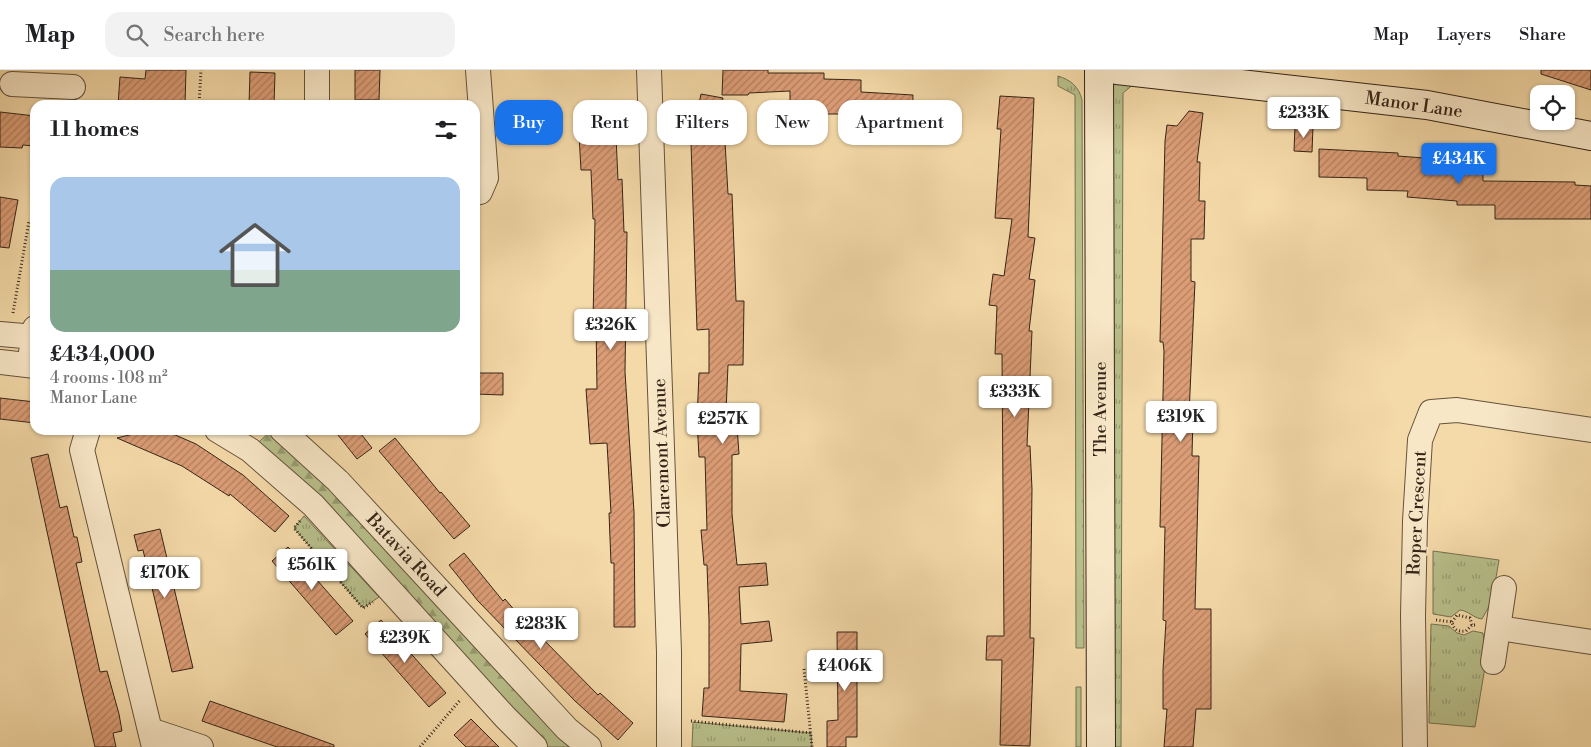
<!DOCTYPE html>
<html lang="en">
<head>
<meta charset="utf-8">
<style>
  :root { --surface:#fff; --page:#f2f2f2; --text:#202124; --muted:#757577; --line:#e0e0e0; --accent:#1a73e8 }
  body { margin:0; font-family:"Libre Bodoni",serif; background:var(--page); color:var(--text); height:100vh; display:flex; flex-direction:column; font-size:19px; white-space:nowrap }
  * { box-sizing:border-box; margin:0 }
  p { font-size:16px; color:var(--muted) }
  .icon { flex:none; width:28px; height:28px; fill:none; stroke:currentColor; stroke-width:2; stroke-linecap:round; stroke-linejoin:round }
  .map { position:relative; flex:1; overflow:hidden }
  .drawer { position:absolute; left:30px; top:30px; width:450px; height:335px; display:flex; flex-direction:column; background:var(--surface); border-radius:15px; box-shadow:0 1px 4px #0004 }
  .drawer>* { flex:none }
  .hud { position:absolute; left:495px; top:30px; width:475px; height:45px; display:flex; gap:10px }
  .tools { position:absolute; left:1530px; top:15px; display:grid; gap:10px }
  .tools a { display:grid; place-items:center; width:45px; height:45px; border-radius:10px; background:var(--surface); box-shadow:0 1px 4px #0004; font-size:25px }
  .price { position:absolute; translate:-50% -42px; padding:0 11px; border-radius:5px; background:#fff; color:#222; font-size:16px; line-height:32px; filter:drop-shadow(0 1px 2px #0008) }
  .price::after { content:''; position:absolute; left:50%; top:30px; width:15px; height:11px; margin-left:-8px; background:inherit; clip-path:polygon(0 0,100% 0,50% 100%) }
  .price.selected { background:var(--accent); color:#fff }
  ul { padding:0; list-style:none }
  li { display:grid; align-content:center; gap:10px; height:265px; padding:0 20px }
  li span { display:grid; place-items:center; height:155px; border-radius:15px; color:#555 }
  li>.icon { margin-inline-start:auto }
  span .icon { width:90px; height:90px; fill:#fffc; stroke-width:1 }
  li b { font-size:21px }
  h2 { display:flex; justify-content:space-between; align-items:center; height:60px; padding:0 20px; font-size:21px }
  .tag { padding:0 18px; border-radius:15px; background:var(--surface); box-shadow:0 1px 4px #0004; font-size:18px; line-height:45px }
  .tag.selected { background:var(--accent); color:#fff }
  header { display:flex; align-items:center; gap:30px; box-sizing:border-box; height:70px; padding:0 25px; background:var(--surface); border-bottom:1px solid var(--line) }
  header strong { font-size:24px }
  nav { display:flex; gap:28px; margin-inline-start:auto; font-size:18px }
  .search { width:350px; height:45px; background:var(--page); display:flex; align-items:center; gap:12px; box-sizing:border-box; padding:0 18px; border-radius:15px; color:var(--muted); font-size:19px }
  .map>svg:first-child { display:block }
</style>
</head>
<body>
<header>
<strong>Map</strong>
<div class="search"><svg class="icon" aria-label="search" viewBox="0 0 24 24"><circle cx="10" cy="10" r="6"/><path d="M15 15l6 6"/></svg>Search here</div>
<nav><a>Map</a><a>Layers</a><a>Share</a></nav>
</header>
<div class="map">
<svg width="1591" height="677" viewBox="0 0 1591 677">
  <defs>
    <pattern id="grass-tufts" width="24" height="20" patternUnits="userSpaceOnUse" patternTransform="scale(1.25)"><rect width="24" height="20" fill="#b8c08b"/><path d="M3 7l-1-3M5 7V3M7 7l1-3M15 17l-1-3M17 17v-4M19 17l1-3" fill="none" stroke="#969c71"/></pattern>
    <pattern id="forest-firs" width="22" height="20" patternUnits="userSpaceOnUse" patternTransform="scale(1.25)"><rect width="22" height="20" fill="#b8c08b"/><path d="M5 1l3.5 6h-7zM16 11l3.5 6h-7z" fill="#969c71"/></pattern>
    <pattern id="building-hatch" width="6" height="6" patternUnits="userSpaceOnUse" patternTransform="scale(1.25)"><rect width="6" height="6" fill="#dc9d76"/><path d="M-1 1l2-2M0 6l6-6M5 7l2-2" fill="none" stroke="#b38060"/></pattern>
  </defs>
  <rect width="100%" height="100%" fill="#f5daa9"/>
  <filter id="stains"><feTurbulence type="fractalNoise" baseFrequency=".004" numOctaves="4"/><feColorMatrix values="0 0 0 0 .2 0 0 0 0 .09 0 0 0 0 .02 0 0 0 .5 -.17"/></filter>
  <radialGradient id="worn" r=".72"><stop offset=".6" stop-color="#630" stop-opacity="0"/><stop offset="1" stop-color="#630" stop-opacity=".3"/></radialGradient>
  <path fill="url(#grass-tufts)" stroke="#767252" d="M1058,6C1071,10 1079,17 1082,30L1084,578H1076L1075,25L1058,16Z
    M1117,12L1135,13L1123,23L1121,677H1110L1113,16Z
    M304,446L379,527L363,538L294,458Z
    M1433,481L1499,490L1492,531L1482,549C1473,548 1469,541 1460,540L1451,547L1433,544Z
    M1431,554L1449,556L1457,563L1464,565L1473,561L1483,563L1486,591L1475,657L1429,653Z
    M1076,617H1081V677H1076Z
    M693,652L811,663L812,677H692Z"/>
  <path fill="url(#forest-firs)" stroke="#767252" d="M272,360L589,677H535L250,380Z"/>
  <path fill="url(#building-hatch)" stroke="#342518" d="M146,0H186L185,35H118L120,7L145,9Z
    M355,0H380L379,30H355Z
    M723,0H768V3H824V9L861,10V22L913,25L912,65H878V57H866V47H845V44H790V21L749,23L748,25H722Z
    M1541,0H1591V20L1541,4Z
    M250,2L275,3L274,35H249Z
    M701,24L723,28L719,47L697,43Z
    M1000,26L1034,28L1028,167L1035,168L1029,209L1035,210L1029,261H1032L1027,376H1030L1032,419L1030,568H1034L1030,676L1000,675L1002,590H986L987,566H1004L1002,284H995L997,236L989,235L993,204L1004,206L1012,149L995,148L1001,59H997Z
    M1189,41L1203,43L1197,92H1200L1199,131H1205L1204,169H1191V211L1195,212L1189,344H1193L1192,386H1199L1195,539H1211V639H1196L1193,677H1164L1167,639H1163V600L1166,551L1163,550L1165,457H1160L1164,281L1163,272H1160L1165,71L1167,55L1177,56Z
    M0,42L35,46V76L23,75L22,78L0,77Z
    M615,45L618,110L622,109L624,162H627L625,302L634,442L635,557H614V493H611L609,443H611L607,373L590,374L586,319H597L596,252H593L595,149H593L591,100H581L578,47Z
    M1295,56H1313L1312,82L1294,81Z
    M725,72L728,124H732L736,231H744L743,295H728L726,342H736L739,384L732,385V444L737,495L766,493L768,515L739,517L741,554L769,551L772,571L741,574L740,621L787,624L784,652L702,646L704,618H709V550L707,495H704L701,460H707L705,387H699L697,350L699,303H709V259L697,260L691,73Z
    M1319,79L1398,83V86L1437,89V94H1483V111L1575,112V115L1591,116V149H1495V135H1457V131L1407,127L1408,121L1367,120V108L1319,107Z
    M0,127L18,130L9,178L0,177Z
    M475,303H503V325L475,324Z
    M0,328L35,332V353L0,349Z
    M149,360L164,365L166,361L196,374L243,405L289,446L275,462L230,424L229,426L182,396L117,368Z
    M334,360H358L372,378L357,389Z
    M395,368L440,423L441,422L470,456L454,469L379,381Z
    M48,384L60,438L67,436L74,467H77L82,492L76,493L100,602L107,601L119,644L122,661L113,663L116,677H95L82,622L31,388Z
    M160,459L193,598L172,602L143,480L138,481L134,465Z
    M288,477L353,551L336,565L272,491Z
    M464,483L503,531L505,529L537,567L539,565L598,625L600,623L633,653L618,670L575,631L478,531L449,495Z
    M381,550L446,623L429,637L365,564Z
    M837,562H857V667H846V677H827V651L838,650Z
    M210,631L301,663L334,675V677H277L202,651Z
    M471,649L499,677H466L454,665Z"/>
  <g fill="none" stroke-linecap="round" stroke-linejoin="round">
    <g stroke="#64523c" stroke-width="26">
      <path id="street" d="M649,0L669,582V677
        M12,14L73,17
        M317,35V0
        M475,123L480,122L486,108L478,0
        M0,264L35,267
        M0,292L35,296
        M29,295L35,258
        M88,360L82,380L154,677
        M217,360L250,380L313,435L505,647L535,677
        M282,360L338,411L567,659L589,677
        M1499,558L1591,572
        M1493,592L1504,518
        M150,660L201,677
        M1415,677L1413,546L1415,451L1420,370L1431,342L1457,340L1591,360"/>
    </g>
    <g stroke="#342518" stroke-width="30">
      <path id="secondary" d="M1099,0L1101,677
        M1117,0L1427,35L1591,66"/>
    </g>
    <path stroke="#342518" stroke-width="3" stroke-dasharray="1 2.5" stroke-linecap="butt" d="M199,35L201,0
      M13,243L29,151H35
      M300,451L294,458L363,538L373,532
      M1436,550L1452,552C1454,560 1458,562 1466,561L1472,555H1476
      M1452,552L1457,545L1470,548L1472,555
      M804,599L812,677
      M691,651L811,663
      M420,677L461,629"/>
    <use href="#street" stroke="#f8e7c7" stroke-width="24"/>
    <use href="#secondary" stroke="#f8e7c7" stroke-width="28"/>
  </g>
  <g text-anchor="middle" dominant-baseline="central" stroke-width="4" stroke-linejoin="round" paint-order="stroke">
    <g font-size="18" fill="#342518" stroke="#f8e7c7">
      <text transform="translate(1414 35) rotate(8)">Manor Lane</text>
      <text transform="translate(1100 339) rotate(-90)">The Avenue</text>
      <text transform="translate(662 383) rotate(-92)">Claremont Avenue</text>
      <text transform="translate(1417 443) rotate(-87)">Roper Crescent</text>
      <text transform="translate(406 485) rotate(47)">Batavia Road</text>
    </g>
  </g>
  <rect width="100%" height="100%" filter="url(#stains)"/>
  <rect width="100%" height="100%" fill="url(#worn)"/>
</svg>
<div class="tools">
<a><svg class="icon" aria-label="locate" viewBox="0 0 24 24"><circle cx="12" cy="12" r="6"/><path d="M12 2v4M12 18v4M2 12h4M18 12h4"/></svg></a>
</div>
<b class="price" style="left:1304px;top:69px">£233K</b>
<b class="price selected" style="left:1459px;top:115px">£434K</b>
<b class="price" style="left:611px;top:281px">£326K</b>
<b class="price" style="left:1015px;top:348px">£333K</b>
<b class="price" style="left:1181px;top:373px">£319K</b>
<b class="price" style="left:723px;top:375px">£257K</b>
<b class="price" style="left:312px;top:521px">£561K</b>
<b class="price" style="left:165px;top:529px">£170K</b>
<b class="price" style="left:541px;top:580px">£283K</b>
<b class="price" style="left:405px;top:594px">£239K</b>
<b class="price" style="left:845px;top:622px">£406K</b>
<div class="hud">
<a class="tag selected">Buy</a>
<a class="tag">Rent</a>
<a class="tag">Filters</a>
<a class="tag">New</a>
<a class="tag">Apartment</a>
</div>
<section class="drawer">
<h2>11 homes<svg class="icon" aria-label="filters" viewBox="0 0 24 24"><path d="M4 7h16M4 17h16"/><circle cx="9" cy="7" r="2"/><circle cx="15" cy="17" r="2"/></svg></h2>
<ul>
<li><span style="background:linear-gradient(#a9c7e8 60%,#7fa58c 0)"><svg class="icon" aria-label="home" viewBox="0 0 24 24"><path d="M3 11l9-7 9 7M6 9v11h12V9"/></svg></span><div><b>£434,000</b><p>4 rooms · 108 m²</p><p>Manor Lane</p></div></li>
</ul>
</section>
</div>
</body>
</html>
